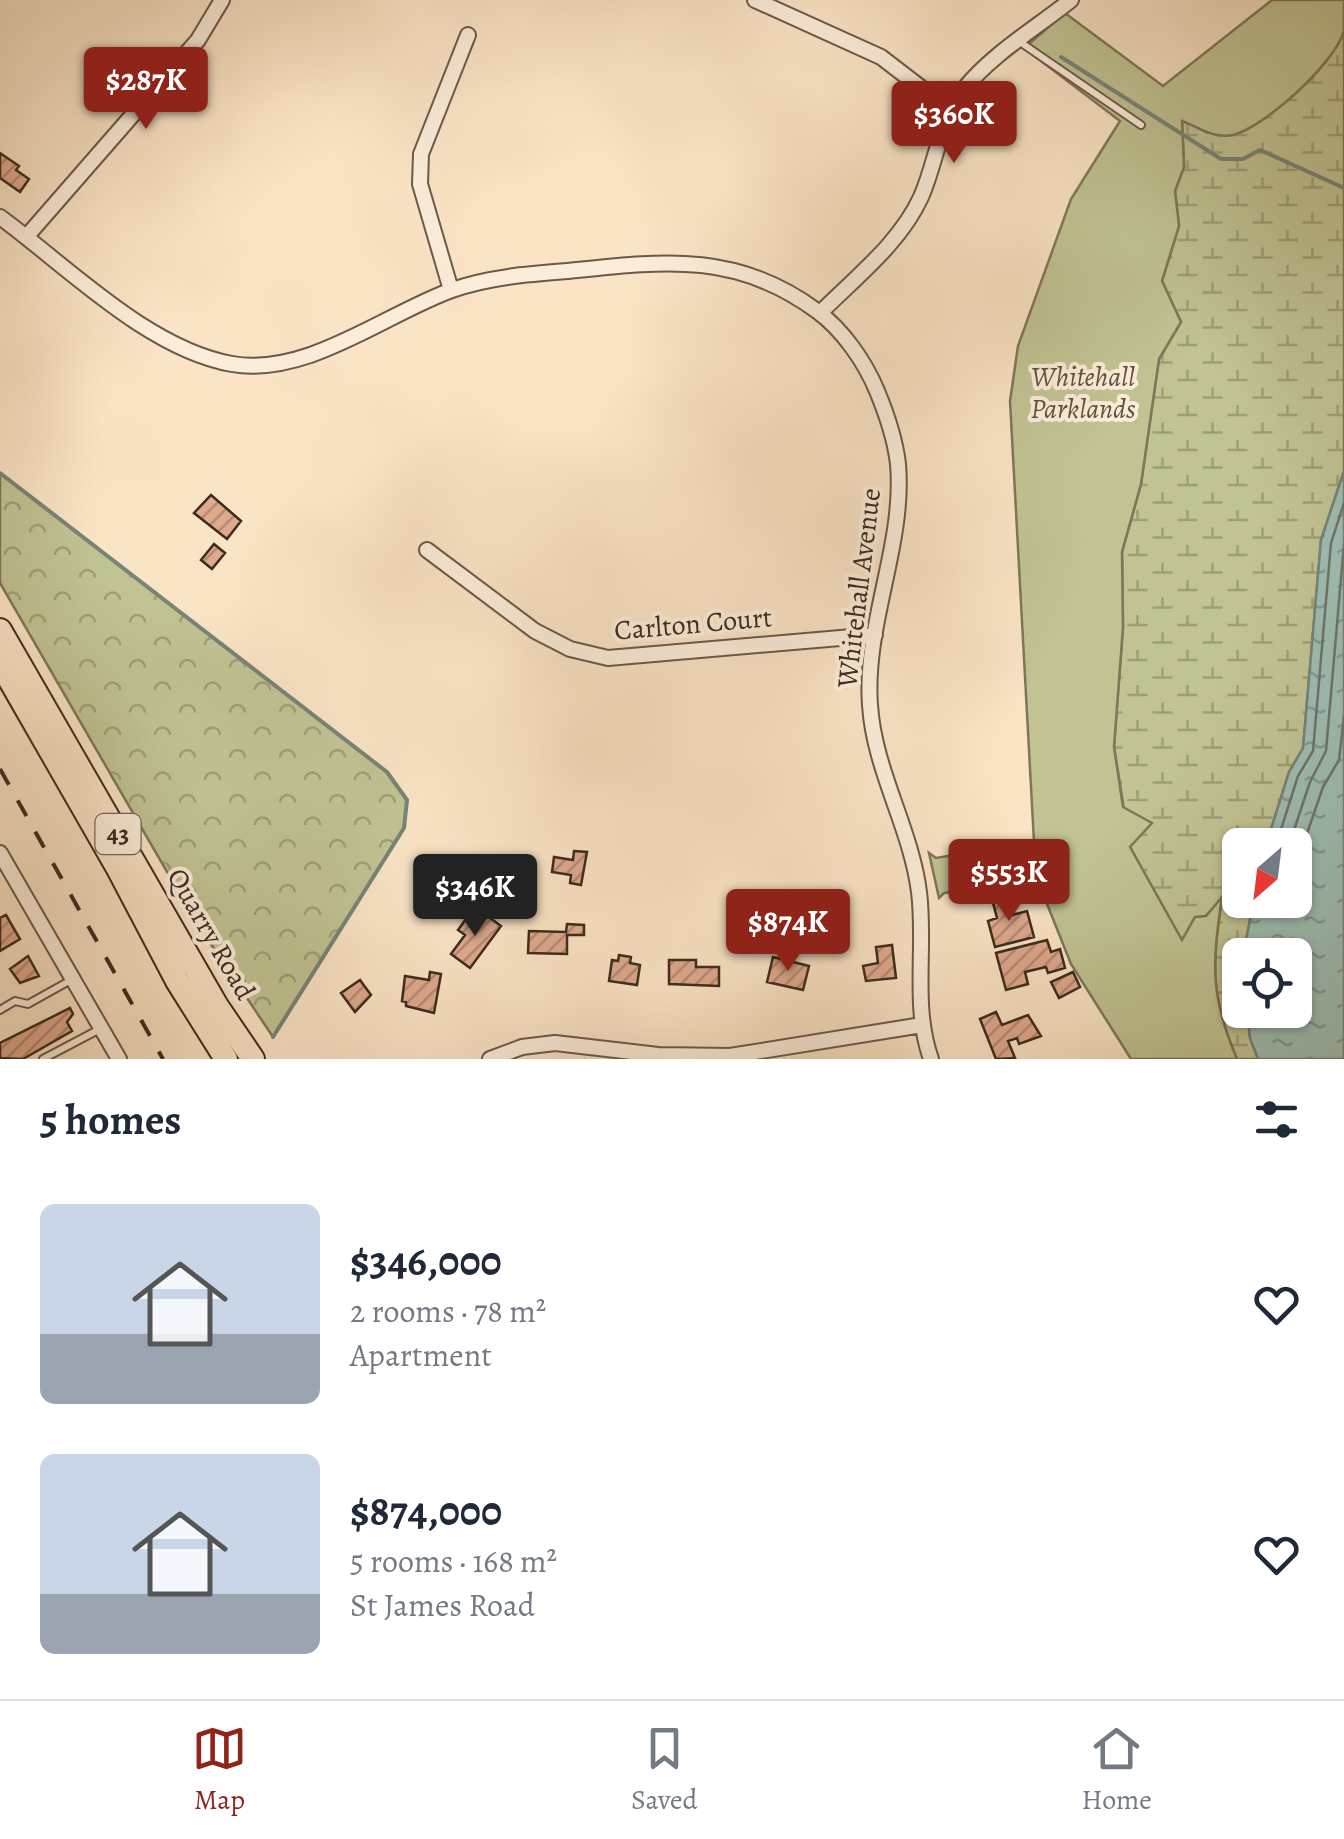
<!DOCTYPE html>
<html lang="en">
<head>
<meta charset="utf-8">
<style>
  :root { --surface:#fff; --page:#f2f2f3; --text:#1f2937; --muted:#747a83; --line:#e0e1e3; --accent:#8f2418 }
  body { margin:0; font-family:Alegreya,serif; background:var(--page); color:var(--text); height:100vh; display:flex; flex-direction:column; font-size:38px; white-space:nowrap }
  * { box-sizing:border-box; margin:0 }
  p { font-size:32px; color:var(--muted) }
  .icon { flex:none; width:55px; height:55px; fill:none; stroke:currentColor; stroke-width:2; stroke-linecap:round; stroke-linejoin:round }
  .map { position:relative; height:1059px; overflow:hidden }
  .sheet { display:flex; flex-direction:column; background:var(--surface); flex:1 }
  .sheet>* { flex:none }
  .needle { width:65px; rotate:208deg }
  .fabs { position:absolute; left:1222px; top:828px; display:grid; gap:20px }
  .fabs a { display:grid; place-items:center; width:90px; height:90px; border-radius:15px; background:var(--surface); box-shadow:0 2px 8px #0004; font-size:50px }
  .price { position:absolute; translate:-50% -85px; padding:0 22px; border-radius:10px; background:var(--accent); color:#fff; font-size:32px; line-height:65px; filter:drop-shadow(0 2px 5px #0008) }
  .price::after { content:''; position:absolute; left:50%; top:60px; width:30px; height:22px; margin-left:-15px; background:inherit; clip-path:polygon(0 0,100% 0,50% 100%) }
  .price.active { background:#222; color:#fff }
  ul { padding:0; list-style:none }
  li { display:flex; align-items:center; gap:30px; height:250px; padding:0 40px }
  li span { display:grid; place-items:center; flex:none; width:280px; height:200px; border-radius:15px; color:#555 }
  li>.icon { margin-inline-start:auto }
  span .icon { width:120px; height:120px; fill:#fffc; stroke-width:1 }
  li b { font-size:42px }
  h2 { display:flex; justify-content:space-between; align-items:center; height:120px; padding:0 40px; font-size:42px }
  .tab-bar { display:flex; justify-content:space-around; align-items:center; height:140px; border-top:2px solid var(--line); background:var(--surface); font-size:28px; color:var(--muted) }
  .tab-bar a { display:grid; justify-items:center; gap:5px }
  .tab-bar .active { color:var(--accent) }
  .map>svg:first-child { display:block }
</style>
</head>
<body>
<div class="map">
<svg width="1344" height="1059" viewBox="0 0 1344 1059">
  <defs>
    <pattern id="forest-crowns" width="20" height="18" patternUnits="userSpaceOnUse" patternTransform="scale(2.5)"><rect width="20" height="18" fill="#c1c393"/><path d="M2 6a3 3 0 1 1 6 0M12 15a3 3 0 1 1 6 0" fill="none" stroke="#9e9f77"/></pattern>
    <pattern id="wetland-marsh" width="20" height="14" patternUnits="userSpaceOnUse" patternTransform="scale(2.5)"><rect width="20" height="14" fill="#c1c393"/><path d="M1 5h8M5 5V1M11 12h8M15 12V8" fill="none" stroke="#9e9f77"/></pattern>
    <pattern id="water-ripples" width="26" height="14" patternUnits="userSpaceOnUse" patternTransform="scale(2.5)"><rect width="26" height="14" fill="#9ebfb5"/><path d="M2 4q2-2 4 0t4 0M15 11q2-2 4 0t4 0" fill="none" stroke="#829b93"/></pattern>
    <pattern id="building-hatch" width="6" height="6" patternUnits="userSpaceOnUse" patternTransform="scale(2.5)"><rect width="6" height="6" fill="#dfa98d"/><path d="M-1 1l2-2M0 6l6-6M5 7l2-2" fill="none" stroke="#b68a73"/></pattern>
  </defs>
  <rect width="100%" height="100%" fill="#fae4c6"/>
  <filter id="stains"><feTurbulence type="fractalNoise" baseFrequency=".002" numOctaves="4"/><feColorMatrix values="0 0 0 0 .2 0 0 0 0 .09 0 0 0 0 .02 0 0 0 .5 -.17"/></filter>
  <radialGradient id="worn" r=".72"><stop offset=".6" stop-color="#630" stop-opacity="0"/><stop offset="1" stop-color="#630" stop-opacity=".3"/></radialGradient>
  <path fill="url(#forest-crowns)" stroke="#7e7758" stroke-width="2.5" d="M0,473L387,772L407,800L404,828L273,1037L196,922L0,583Z"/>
  <path fill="url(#wetland-marsh)" stroke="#7e7758" stroke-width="2.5" d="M1344,30V471L1321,540L1303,749L1289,772L1266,845H1240V900H1254L1243,955H1240V1010H1247L1250,1038L1258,1059H1237C1210,996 1212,965 1222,899L1182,941L1130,847L1114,747L1123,627L1122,552L1141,484L1159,359L1181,322L1162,281L1179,226L1175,191L1184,167L1182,120L1208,133L1336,45Z"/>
  <path fill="#c1c393" stroke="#7e7758" stroke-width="2.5" d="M1272,0H1344C1344,9 1344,22 1344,31C1335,63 1265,127 1233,135C1214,139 1198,127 1182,121L1184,167L1175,191L1179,226L1162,281L1181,322L1159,359L1141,484L1122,552L1123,627L1114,747L1123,807L1152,823L1130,847L1182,940L1195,917L1206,916L1222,897C1212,964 1210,996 1237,1059H1131L1071,964L1037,879L944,893L939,898L929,853L936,858L1034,842L1010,401L1018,346L1071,199L1120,121L1024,48L1065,13L1163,86Z"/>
  <path fill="url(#water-ripples)" stroke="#778479" stroke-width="2.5" d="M1344,471V1059H1258L1250,1038L1247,1010H1295V955H1243L1254,900H1295V845H1266L1289,772L1303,748L1321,540Z"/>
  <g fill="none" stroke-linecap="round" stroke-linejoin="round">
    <path stroke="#6d756a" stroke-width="2.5" d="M1276,845L1298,776L1313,751L1331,543L1344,503
      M1289,845L1310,782L1326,751L1344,544
      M1295,868L1323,787L1339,760L1344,716"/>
    <path stroke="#778479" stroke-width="4" d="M1061,57L1221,159H1243L1260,150L1344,188
      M0,473L387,772L407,800L404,828L273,1037"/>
  </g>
  <path fill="url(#building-hatch)" stroke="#3c2b1e" stroke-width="2.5" d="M0,153L19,166L16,170L29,179L20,192L0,178Z
    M211,495L241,521L227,539L194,513Z
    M214,544L225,553L212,569L201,560Z
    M574,851L587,852L581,885L570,883L571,875L552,872L554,857L573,860Z
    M1006,895L1012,915L1027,911L1034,937L995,947L988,921L997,918L992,899Z
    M482,912L501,926L470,968L451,954L465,935L458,930L466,919L473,924Z
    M6,915L20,939L0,951V918Z
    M567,924L584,925V935H567V954L528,953L529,931L566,932Z
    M1047,940L1051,952L1060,949L1065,968L1048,973L1046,967L1025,972L1028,984L1006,990L996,953Z
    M892,945L896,978L866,981L863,966L878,963L876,947Z
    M619,955L631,957L630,963L640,965L637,985L609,981L612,960L618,961Z
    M28,956L39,976L20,983L10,969Z
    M773,957L809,966L803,990L767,982Z
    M669,960H696V967H719V986L669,984Z
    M430,972L441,974L434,1013L406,1006V1002L402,1001L405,976L429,980Z
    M1073,972L1080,987L1059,998L1051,982Z
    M360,980L371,995L355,1012L341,993Z
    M70,1008L73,1014L67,1022L72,1031L23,1059L0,1058V1043Z
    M996,1012L1002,1025L1028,1015L1041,1036L1019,1044L1017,1038L1008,1041L1015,1058L996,1059L980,1019Z"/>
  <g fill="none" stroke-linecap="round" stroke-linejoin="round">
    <g stroke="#6c5948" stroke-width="10">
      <path id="lane" d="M1020,42L1141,125
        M0,1010L15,1001L28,1004L71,980
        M43,1059L100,1029"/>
    </g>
    <g stroke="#6c5948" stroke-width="18">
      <path id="street" d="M755,0L881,57L950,110
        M0,217C68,267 148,349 232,364C307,377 385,314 452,290C489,277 529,274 568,271C663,261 736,251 817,311C843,330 865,362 877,391C887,415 895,438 898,464C905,545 864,624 870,705C874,770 911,828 919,892C926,947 912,1006 931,1059
        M27,236L198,40L222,0
        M451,290L420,184L421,154L468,35
        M820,313C856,277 900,243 921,197C937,161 939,121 964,89C992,54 1036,28 1071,0
        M427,550L535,631L570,649L608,658L875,635
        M0,853L119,1059
        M490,1059L522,1047L555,1043L658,1055L730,1056L922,1025"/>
    </g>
    <g stroke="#3c2b1e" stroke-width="26">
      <path id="primary" d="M0,630L217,1006L253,1059
        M0,663L117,867L177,981L226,1059"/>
    </g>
    <use href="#lane" stroke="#fcedda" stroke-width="6"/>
    <use href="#street" stroke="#fcedda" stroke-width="14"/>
    <use href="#primary" stroke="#fae4c6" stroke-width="22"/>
    <path stroke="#3c2b1e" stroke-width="4" stroke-dasharray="18 18" stroke-linecap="butt" d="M0,769L163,1059"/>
  </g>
  <g text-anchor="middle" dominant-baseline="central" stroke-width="8" stroke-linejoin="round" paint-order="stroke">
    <rect fill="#fcedda" stroke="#766556" stroke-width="2.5" x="95.5" y="814" width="45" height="40" rx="8"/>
    <g font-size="25" font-weight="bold" fill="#3c2b1e">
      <text x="118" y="834">43</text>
    </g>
    <g font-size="28" font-style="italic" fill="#5d513b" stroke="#fcedda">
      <text x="1083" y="377">Whitehall<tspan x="1083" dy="32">Parklands</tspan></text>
    </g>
    <g font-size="28" fill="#3c2b1e" stroke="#fcedda">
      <text transform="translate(859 588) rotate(-83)">Whitehall Avenue</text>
      <text transform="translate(693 624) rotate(-5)">Carlton Court</text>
      <text transform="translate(211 934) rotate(60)">Quarry Road</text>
    </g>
  </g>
  <rect width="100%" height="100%" filter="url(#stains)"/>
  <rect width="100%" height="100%" fill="url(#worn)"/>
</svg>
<div class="fabs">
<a><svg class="needle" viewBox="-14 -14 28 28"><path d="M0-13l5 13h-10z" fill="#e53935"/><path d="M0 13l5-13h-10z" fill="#747a83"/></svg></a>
<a><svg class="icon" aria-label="locate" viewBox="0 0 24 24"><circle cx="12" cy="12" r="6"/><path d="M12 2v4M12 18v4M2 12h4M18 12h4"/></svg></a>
</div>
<b class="price" style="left:146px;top:132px">$287K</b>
<b class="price" style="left:954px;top:166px">$360K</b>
<b class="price" style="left:1009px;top:924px">$553K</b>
<b class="price active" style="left:475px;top:939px">$346K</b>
<b class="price" style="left:788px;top:974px">$874K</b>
</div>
<section class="sheet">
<h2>5 homes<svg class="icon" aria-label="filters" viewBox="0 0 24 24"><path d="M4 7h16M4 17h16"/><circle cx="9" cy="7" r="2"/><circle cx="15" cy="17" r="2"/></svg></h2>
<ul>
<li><span style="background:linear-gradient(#c9d6e8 65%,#9aa5b1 0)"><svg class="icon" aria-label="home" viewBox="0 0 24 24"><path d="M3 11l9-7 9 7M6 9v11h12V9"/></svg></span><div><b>$346,000</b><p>2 rooms · 78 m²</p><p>Apartment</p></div><svg class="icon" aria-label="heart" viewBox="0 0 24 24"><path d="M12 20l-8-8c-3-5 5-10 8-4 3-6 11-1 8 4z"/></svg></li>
<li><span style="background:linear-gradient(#c9d6e8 70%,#9aa5b1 0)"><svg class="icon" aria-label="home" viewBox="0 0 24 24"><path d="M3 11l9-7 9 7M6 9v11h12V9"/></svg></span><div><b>$874,000</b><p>5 rooms · 168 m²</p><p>St James Road</p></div><svg class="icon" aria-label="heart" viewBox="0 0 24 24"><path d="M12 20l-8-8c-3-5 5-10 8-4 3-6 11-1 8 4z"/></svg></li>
</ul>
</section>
<nav class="tab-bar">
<a class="active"><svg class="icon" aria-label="map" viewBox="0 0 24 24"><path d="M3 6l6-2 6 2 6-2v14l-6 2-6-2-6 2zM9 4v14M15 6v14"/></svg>Map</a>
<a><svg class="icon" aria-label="saved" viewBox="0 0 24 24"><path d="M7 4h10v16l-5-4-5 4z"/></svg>Saved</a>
<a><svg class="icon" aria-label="home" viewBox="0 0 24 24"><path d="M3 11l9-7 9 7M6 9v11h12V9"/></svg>Home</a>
</nav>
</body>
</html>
